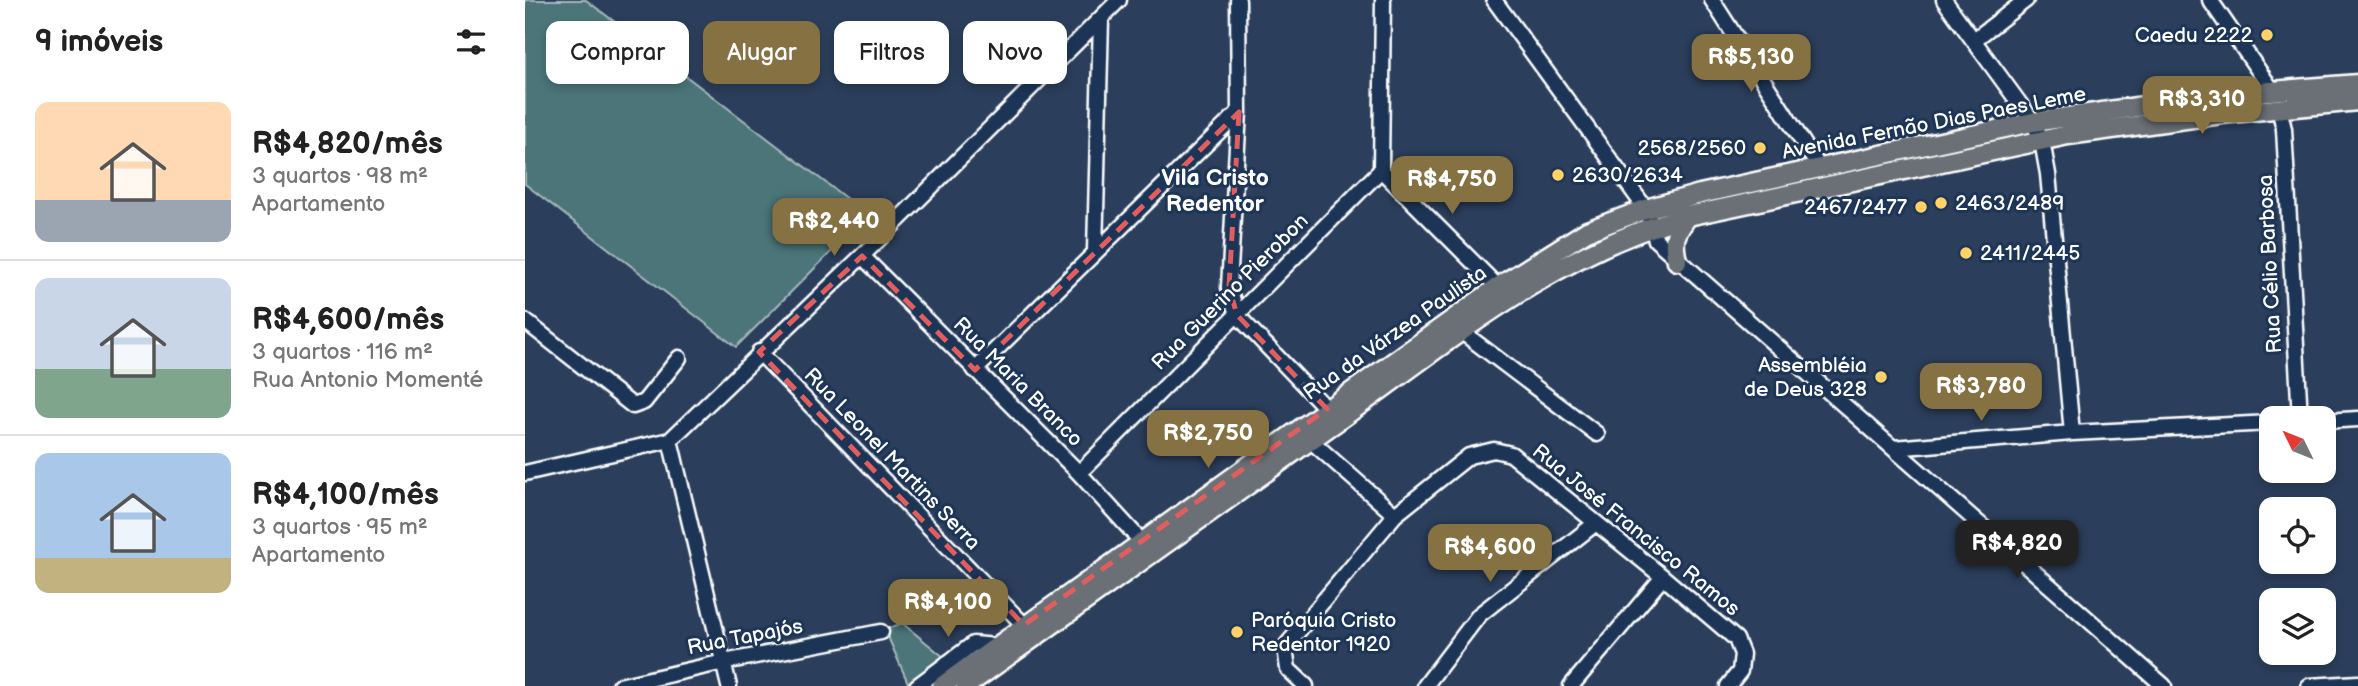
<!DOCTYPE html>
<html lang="pt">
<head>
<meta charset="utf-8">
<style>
  :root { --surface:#fff; --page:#f6f6f6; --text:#222; --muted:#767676; --line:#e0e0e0; --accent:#857141 }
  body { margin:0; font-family:"Balsamiq Sans",sans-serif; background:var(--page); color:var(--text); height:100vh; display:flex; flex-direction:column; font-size:26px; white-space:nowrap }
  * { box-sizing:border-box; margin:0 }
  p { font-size:23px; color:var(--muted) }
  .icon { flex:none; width:38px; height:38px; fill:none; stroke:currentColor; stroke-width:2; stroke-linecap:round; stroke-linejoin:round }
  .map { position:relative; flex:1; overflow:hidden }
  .side { display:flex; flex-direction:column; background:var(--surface); width:525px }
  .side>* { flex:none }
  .banner { position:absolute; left:21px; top:21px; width:665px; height:63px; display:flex; gap:14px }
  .needle { width:46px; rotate:313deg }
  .buttons { position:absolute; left:1734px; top:406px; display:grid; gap:14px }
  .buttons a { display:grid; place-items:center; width:77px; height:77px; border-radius:14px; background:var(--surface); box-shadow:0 4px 10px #0003; font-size:35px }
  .price { position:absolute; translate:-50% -60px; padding:0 16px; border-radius:14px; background:var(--accent); color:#fff; font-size:23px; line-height:46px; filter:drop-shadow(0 2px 4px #0008) }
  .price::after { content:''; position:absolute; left:50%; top:42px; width:21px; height:16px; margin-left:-10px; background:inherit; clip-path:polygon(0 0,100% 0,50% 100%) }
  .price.on { background:#222; color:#fff }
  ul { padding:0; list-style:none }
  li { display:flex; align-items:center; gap:21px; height:175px; padding:0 35px }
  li+li { border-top:2px solid var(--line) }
  li span { display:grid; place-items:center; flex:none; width:196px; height:140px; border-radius:14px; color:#555 }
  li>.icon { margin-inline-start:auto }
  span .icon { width:84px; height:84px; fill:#fffc; stroke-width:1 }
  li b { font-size:30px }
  h2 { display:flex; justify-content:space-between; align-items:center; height:84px; padding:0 35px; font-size:30px }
  .tag { padding:0 24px; border-radius:14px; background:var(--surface); box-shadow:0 4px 10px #0003; font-size:24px; line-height:63px }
  .tag.on { background:var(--accent); color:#fff }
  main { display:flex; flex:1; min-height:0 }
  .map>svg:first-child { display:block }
</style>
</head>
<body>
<main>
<section class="side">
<h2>9 imóveis<svg class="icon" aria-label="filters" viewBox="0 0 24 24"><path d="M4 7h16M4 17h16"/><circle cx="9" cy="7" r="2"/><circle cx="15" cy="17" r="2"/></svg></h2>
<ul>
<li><span style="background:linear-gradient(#ffd9b3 70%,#9aa5b1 0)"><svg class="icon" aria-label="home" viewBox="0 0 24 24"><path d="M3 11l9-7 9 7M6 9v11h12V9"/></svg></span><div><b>R$4,820/mês</b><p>3 quartos · 98 m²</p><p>Apartamento</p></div></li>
<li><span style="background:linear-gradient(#c9d6e8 65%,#7fa58c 0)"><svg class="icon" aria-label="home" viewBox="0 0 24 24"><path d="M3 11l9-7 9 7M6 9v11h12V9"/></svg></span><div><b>R$4,600/mês</b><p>3 quartos · 116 m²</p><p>Rua Antonio Momenté</p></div></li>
<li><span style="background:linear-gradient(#a9c7e8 75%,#c2b280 0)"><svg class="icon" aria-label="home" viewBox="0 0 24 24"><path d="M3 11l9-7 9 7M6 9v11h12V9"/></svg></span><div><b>R$4,100/mês</b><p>3 quartos · 95 m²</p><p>Apartamento</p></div></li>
</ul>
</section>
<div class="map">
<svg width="1833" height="686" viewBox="0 0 1833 686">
  <rect width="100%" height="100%" fill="#2b3e5b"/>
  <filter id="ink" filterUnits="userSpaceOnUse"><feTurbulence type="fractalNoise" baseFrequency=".0143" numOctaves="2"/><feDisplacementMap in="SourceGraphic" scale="14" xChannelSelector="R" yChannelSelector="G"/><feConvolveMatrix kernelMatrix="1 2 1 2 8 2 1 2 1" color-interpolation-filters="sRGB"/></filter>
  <g filter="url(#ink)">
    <path fill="#4c7579" stroke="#a6babc" stroke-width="2" d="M0,0H61L343,215L211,347L0,184Z
      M377,623L420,658L383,683L360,630Z"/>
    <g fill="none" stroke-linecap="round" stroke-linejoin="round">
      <g stroke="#fff" stroke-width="19">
        <path id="minor" d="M713,0L714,112L704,287L712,315L802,409
          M858,0L856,170L973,287
          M969,0L1121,209L1131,240L1639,686
          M1187,0L1295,169
          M1419,0L1508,122L1517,141L1523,174L1547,433
          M1685,0L1747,90
          M1449,40L1501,0
          M1754,108L1759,129L1775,418
          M570,251L576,19
          M337,256L554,473L616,541
          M0,321L108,406L119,402L154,358
          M937,332L1072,434
          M234,352L499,625
          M450,370L714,112
          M1799,421L1833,419
          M145,440L204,686
          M785,440L870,515
          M1368,448L1547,433L1746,423
          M0,473L145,440L337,256L594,0
          M554,473L856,170
          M94,686L199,662L356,632
          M392,686L448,644L471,646
          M781,686L763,669L760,647L870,515L944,456L969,450L986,454L1138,577L1211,639L1217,654L1215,671L1203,686
          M900,686L954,615L1071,523
          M1046,686L1138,577
          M1784,686L1833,683"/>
      </g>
      <g stroke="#fff" stroke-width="23">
        <path id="major" d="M1152,261C1147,238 1150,234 1163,216
          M417,686L973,287L1062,231L1121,209L1175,194L1508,122L1695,95L1833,84
          M441,686C562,600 683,513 804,427C917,347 1027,252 1163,216L1543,135L1697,114L1833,101"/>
      </g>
      <use href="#minor" stroke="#1d3557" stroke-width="14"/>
      <use href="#major" stroke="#6a7074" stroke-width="18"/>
    </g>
  </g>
  <path fill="none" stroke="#e05e5e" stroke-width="5" stroke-dasharray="14 9" stroke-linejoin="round" d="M714,112L704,287L712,315L802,409L499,625L234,352L337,256L450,370Z"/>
  <g fill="#ffd166" stroke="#1d3557" stroke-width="2.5">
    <circle cx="1742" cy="35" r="7"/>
    <circle cx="1235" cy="148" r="7"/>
    <circle cx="1033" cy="175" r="7"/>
    <circle cx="1416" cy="203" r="7"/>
    <circle cx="1396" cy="207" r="7"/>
    <circle cx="1441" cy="253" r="7"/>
    <circle cx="1356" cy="377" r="7"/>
    <circle cx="712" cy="632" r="7"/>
  </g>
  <g text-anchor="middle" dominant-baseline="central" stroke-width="6" stroke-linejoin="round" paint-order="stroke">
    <g font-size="21" fill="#fff" stroke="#1d3557" text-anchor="end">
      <text x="1728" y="35">Caedu 2222</text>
      <text x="1221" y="148">2568/2560</text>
      <text x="1047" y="175" text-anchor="start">2630/2634</text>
      <text x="1430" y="203" text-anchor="start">2463/2489</text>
      <text x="1382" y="207">2467/2477</text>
      <text x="1455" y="253" text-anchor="start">2411/2445</text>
      <text x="1342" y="365">Assembléia<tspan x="1342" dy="24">de Deus 328</tspan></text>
      <text x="726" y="620" text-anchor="start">Paróquia Cristo<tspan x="726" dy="24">Redentor 1920</tspan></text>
    </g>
    <g font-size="21" fill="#fff" stroke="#1d3557">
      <text transform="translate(1409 123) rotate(-11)">Avenida Fernão Dias Paes Leme</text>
      <text transform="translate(1745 264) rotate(-93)">Rua Célio Barbosa</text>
      <text transform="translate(705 292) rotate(-45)">Rua Guerino Pierobon</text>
      <text transform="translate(870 333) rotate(-35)">Rua da Várzea Paulista</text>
      <text transform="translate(493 382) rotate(45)">Rua Maria Branco</text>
      <text transform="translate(367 459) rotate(46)">Rua Leonel Martins Serra</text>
      <text transform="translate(1111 530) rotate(39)">Rua José Francisco Ramos</text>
      <text transform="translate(220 637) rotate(-11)">Rua Tapajós</text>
    </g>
    <g font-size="23" font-weight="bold" fill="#fff" stroke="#1d3557">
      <text x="690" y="178">Vila Cristo<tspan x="690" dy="26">Redentor</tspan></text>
    </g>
  </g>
</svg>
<div class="buttons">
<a><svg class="needle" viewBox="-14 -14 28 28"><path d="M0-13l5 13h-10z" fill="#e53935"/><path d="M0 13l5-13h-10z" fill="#767676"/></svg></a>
<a><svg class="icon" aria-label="locate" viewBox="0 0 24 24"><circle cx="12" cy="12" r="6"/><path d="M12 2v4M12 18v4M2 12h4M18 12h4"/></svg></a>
<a><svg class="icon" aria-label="layers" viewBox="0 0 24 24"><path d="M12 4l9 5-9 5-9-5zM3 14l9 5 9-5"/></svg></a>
</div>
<b class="price" style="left:1226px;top:94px">R$5,130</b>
<b class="price" style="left:1677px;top:136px">R$3,310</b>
<b class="price" style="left:927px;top:216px">R$4,750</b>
<b class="price" style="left:309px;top:258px">R$2,440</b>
<b class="price" style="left:1456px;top:423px">R$3,780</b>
<b class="price" style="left:683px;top:470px">R$2,750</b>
<b class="price on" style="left:1492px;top:580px">R$4,820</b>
<b class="price" style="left:965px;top:584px">R$4,600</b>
<b class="price" style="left:423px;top:639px">R$4,100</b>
<div class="banner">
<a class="tag">Comprar</a>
<a class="tag on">Alugar</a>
<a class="tag">Filtros</a>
<a class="tag">Novo</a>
</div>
</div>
</main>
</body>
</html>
